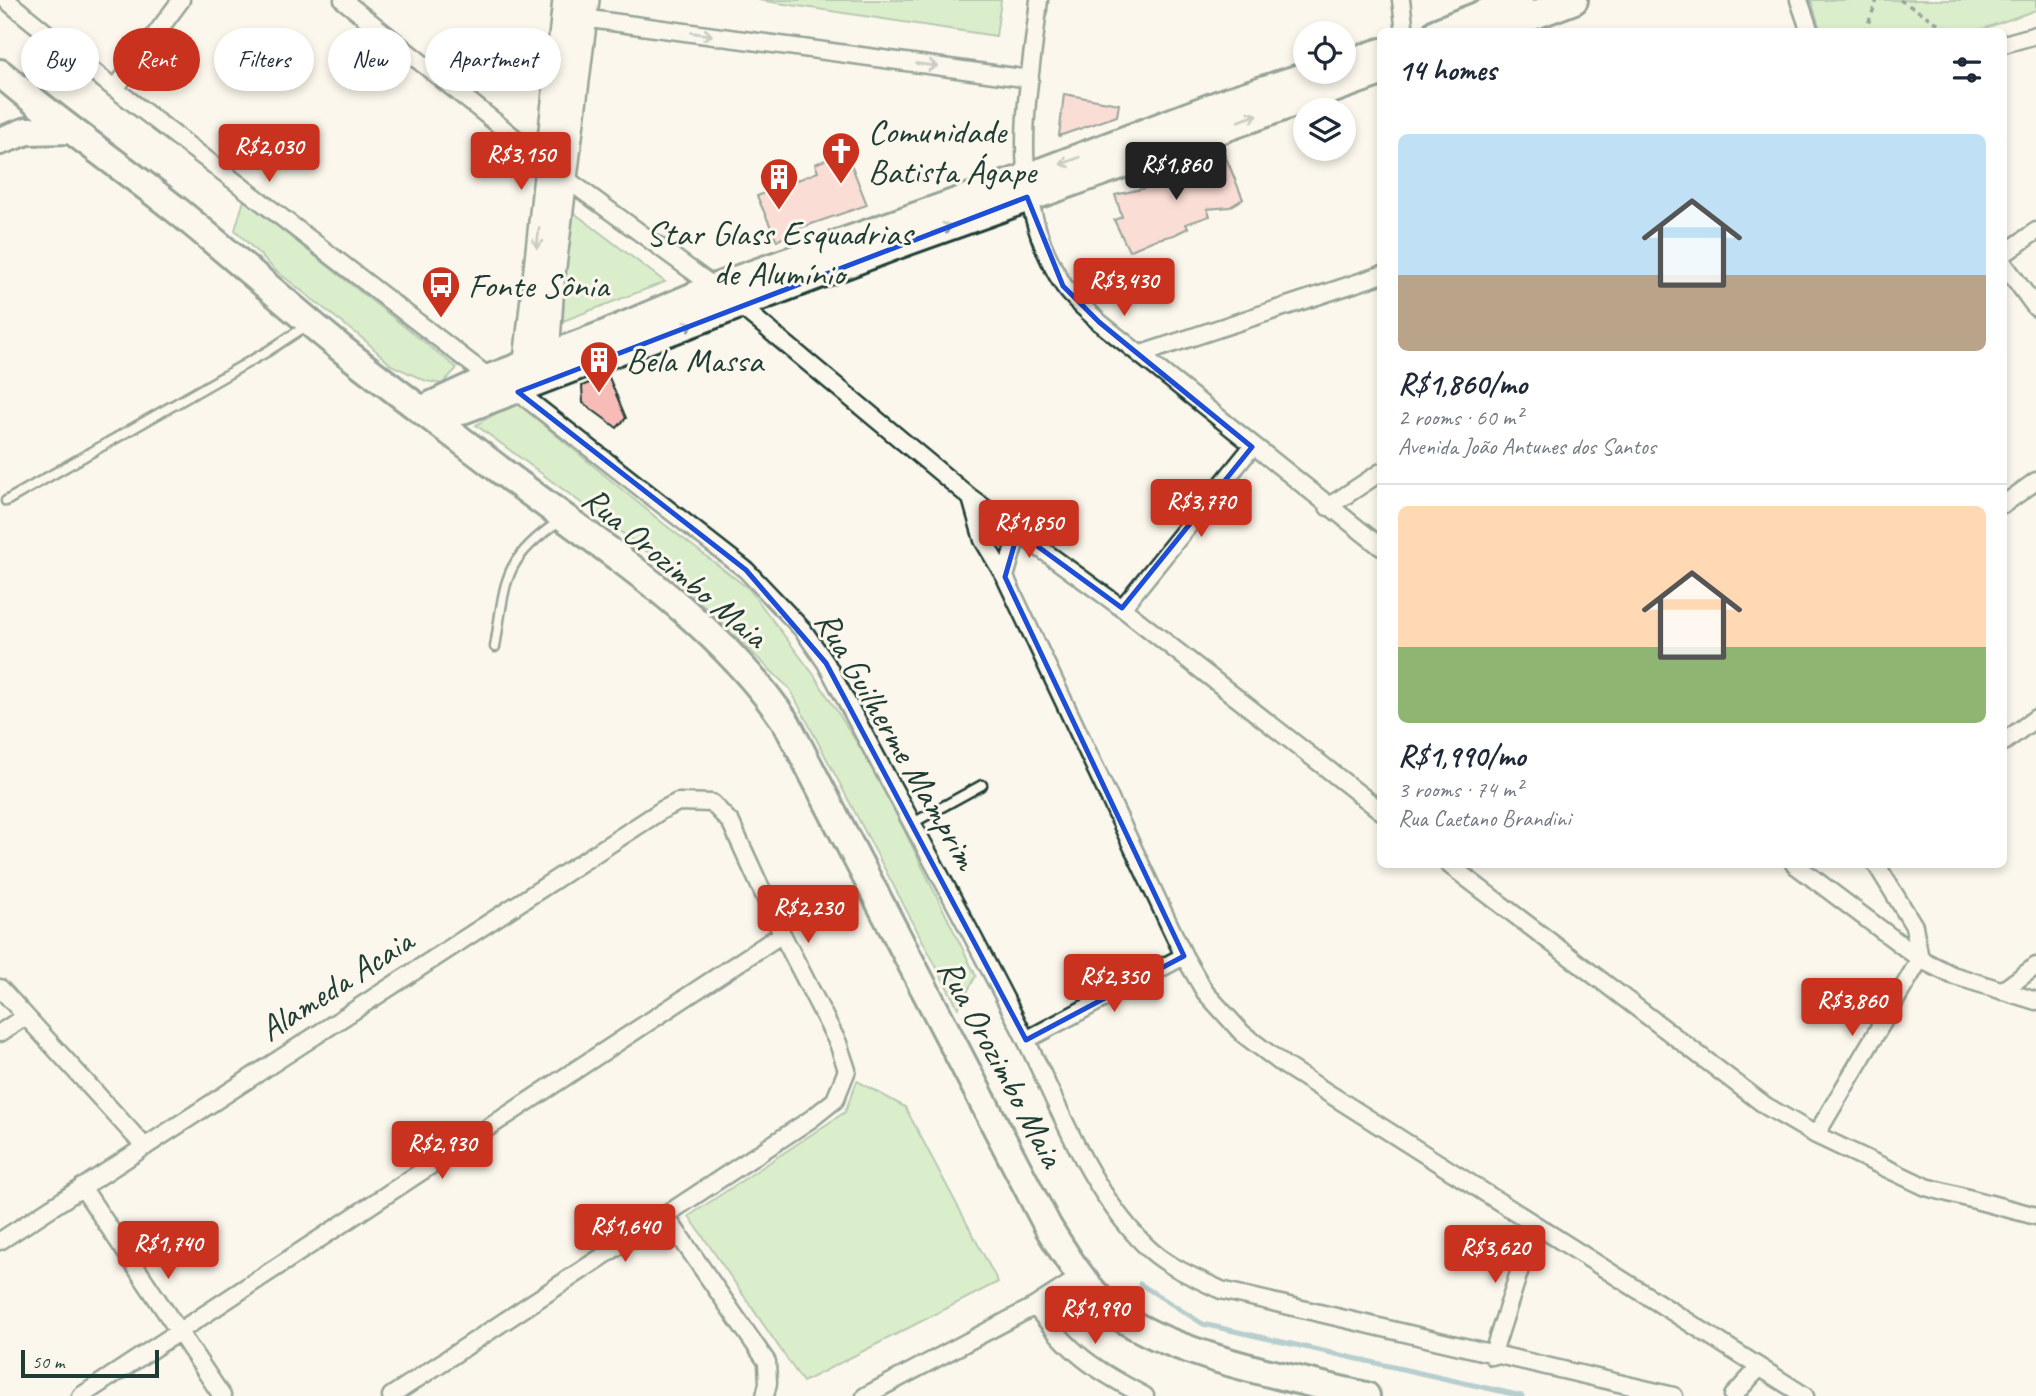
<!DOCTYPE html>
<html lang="en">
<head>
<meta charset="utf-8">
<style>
  :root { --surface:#fff; --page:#f6f6f7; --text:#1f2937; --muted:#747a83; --line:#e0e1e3; --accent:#c8321e }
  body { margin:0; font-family:Caveat,sans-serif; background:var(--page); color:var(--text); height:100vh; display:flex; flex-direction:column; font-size:26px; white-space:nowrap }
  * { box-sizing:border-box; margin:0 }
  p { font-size:23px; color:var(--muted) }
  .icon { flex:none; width:38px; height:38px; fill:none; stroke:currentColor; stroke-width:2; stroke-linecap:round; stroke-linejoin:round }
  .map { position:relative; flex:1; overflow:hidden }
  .side { position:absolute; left:1377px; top:28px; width:630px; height:840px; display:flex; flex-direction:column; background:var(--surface); border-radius:10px; box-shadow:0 4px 10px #0003 }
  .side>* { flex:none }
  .guide { position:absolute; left:21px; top:28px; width:665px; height:63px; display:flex; gap:14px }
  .fabs { position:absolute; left:1293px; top:21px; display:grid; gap:14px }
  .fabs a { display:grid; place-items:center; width:63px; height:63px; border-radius:50%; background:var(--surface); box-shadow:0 4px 10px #0003; font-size:35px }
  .scale { position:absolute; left:21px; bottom:18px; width:138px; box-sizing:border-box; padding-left:7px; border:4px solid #1f3d34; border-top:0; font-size:19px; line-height:24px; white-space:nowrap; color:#1f3d34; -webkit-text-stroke:5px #fbf7ec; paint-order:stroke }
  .price { position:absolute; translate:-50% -60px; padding:0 16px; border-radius:7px; background:var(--accent); color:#fff; font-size:23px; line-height:46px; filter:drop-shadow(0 2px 4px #0008) }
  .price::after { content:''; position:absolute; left:50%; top:42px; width:21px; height:16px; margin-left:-10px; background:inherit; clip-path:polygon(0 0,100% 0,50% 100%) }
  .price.selected { background:#222; color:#fff }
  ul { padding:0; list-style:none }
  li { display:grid; align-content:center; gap:14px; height:371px; padding:0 21px }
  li+li { border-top:2px solid var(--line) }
  li span { display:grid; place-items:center; height:217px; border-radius:10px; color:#555 }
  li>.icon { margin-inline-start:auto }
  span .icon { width:126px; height:126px; fill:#fffc; stroke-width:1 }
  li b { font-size:30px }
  h2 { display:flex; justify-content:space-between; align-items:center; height:84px; padding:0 21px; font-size:30px }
  .tag { padding:0 24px; border-radius:32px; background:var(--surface); box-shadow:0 4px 10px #0003; font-size:24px; line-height:63px }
  .tag.selected { background:var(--accent); color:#fff }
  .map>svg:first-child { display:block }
</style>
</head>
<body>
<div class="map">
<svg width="2036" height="1396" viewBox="0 0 2036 1396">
  <rect width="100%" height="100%" fill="#fbf7ec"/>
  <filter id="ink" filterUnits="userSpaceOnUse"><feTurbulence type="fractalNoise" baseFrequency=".0143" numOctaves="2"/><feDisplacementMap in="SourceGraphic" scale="14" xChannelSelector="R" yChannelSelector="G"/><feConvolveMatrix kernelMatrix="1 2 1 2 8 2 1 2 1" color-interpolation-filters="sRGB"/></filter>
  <g filter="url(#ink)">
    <path fill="#b4e3a3" stroke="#6a906c" stroke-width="2" d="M758,0H1001L996,36Z
      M1811,0H2036V10L1977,31L1821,32Z
      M244,200L457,368L442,384L426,381L391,365L367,342L275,270L235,230Z
      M569,209L665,282L563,321Z
      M516,402L664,524L749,589L814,675L875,771L976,976L958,1008L790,689L649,553L476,425Z
      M857,1081L905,1107L998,1282L803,1382L689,1216L845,1112Z"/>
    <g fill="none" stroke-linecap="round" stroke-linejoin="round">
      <path stroke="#659ba8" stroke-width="5" d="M1140,1284L1203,1324L1522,1396"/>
    </g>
    <path fill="#f8bcb8" stroke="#1f3d34" stroke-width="2" d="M1064,94L1119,104L1117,116L1059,136Z
      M846,151L867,205L797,229L777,241L757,196L818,172L815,164Z
      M1225,155L1243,199L1230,207L1207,209L1210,216L1186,224L1188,228L1174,235L1154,240L1129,251L1114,220L1122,217L1115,195L1146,188L1171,179L1169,174Z
      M608,375L626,418L617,428L583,403L582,386Z"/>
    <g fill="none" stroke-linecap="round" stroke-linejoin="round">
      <g stroke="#1f3d34" stroke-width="13">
        <path id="lane" d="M6,501L268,351L306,326
          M495,647C506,581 501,560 561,520
          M911,824L982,785"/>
      </g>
      <g stroke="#1f3d34" stroke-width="21">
        <path id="street" d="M6,0L115,89L490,378L518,392L746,570L803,630L826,663C892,788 962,912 1025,1038C1060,1108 1088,1188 1144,1244C1165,1266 1194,1277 1221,1290L1674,1396
          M343,0L565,178L739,305L971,498L1122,608L1381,811
          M1039,0C1028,101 1005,190 1062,283C1071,298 1087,310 1099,322L1381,547
          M1401,0L1405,32
          M1799,0L1810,32
          M575,17L1030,79
          M2004,44L2036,35
          M115,89L181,0
          M2004,254L2036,231
          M2004,264L2036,308
          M1141,354L1381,275
          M971,498L983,540L1005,577L1184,956L1205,992L1243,1034L1284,1065L1805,1396
          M2004,504L2036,481
          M1328,507L1381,472
          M1005,577L1018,532
          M1122,608L1252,447
          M2004,742L2036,718
          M1448,864L1766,1106L1816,1135L1926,1187L2036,1216
          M1794,864L1920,959L1952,975L2036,1001
          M0,988L145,1147
          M2002,991L2036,966
          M0,1033L24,1017
          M1026,1040L1184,956
          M1816,1135L1920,959L1914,926L1876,864
          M82,1187L222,1396
          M665,1215L767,1362L768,1383L765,1396
          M0,1241L662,810L678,802L712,803L731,823L782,934L838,1043L847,1070L835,1100L811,1119L391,1396
          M1035,1306C1070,1353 1093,1369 1145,1396
          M1492,1356L1534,1226
          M81,1396L782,934
          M865,1396L1035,1306L1080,1277
          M1733,1396L1759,1368"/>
      </g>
      <g stroke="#1f3d34" stroke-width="28">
        <path id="secondary" d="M546,371L552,283L587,0
          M524,380L565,0"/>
      </g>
      <g stroke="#1f3d34" stroke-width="32">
        <path id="primary" d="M1437,32L1519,0
          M1490,32L1574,0
          M1344,64L1381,52
          M0,73C57,122 120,165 179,212C232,255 283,301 337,345C390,388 446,428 500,470C601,547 715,617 787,724L1048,1227C1066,1256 1084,1285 1109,1308C1162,1354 1296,1379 1366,1396
          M0,141L27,131L71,130
          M423,409L490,378L603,335L713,288L1027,177L1228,101L1319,72
          M436,420L900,244L1381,72"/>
      </g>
      <path stroke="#1f3d34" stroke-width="3.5" stroke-dasharray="5 5" stroke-linecap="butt" d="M1900,0L1952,32
        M1865,32L1877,0"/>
      <use href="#lane" stroke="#fbf7ec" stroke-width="8"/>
      <use href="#street" stroke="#fbf7ec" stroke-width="16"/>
      <use href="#secondary" stroke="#fbf7ec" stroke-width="23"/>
      <use href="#primary" stroke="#fbf7ec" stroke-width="26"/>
    </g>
    <defs><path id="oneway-shaft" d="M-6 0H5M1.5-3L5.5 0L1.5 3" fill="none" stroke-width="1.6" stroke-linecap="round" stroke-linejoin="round" transform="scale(1.75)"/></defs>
    <g stroke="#8d9a90">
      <use href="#oneway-shaft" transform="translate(702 34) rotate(8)"/>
      <use href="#oneway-shaft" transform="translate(927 65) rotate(8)"/>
      <use href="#oneway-shaft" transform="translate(1248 118) rotate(-19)"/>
      <use href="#oneway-shaft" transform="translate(1070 161) rotate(159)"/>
      <use href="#oneway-shaft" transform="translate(942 229) rotate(-20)"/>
      <use href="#oneway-shaft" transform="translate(538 238) rotate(96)"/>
      <use href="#oneway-shaft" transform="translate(684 327) rotate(-21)"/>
    </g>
  </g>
  <path d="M0 0H2036V1396H0ZM1027,197L1063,286L1099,322L1252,447L1122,608L1018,532L1005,577L1184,956L1026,1040L826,663L746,570L518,392Z" fill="#fbf7ec" fill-opacity=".55" fill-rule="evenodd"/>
  <path fill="none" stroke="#1d4ed8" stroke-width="5" stroke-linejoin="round" d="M1027,197L1063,286L1099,322L1252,447L1122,608L1018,532L1005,577L1184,956L1026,1040L826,663L746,570L518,392Z"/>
  <defs>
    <g id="church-pin" transform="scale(2.0125)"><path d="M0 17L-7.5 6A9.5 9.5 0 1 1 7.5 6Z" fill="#c8321e" stroke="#fbf7ec"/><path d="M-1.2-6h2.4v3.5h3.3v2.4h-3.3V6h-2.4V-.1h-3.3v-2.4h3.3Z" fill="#fff"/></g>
    <g id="building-pin" transform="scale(2.0125)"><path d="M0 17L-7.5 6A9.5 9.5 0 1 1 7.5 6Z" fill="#c8321e" stroke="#fbf7ec"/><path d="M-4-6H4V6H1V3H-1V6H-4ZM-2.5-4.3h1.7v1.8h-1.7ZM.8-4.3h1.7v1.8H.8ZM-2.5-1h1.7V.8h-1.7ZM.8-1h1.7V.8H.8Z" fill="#fff"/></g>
    <g id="bus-pin" transform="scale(2.0125)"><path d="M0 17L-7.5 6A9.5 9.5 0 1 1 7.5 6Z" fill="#c8321e" stroke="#fbf7ec"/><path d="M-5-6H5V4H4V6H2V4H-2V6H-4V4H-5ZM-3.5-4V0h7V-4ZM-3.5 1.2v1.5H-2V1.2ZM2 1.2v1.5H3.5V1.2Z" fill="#fff"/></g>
  </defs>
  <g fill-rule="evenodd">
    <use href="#church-pin" x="841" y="151"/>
    <use href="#building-pin" x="779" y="177"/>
    <use href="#bus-pin" x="441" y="285"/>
    <use href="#building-pin" x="599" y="360"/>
  </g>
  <g text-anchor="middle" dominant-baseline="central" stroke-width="6" stroke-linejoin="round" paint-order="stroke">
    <g font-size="35" fill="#1f3d34" stroke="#fbf7ec" text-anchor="start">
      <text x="868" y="131">Comunidade<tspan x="868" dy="40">Batista Ágape</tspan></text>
      <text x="779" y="233" text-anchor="middle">Star Glass Esquadrias<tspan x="779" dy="40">de Alumínio</tspan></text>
      <text x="468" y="285">Fonte Sônia</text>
      <text x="626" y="360">Bela Massa</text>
    </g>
    <g font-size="35" fill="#1f3d34" stroke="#fbf7ec">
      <text transform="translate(675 567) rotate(40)">Rua Orozimbo Maia</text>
      <text transform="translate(897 740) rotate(60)">Rua Guilherme Mamprim</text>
      <text transform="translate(336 985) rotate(-33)">Alameda Acaia</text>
      <text transform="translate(1001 1063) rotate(62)">Rua Orozimbo Maia</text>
    </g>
  </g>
</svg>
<div class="fabs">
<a><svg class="icon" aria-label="locate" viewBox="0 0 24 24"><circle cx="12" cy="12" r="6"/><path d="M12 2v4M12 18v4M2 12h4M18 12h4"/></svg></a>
<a><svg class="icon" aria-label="layers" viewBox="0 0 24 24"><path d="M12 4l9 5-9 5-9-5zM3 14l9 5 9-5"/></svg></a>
</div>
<div class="scale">50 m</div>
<b class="price" style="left:269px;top:184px">R$2,030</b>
<b class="price" style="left:521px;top:192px">R$3,150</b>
<b class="price selected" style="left:1176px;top:202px">R$1,860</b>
<b class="price" style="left:1124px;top:318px">R$3,430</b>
<b class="price" style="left:1201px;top:539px">R$3,770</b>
<b class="price" style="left:1029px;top:560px">R$1,850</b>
<b class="price" style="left:808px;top:945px">R$2,230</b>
<b class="price" style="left:1114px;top:1014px">R$2,350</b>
<b class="price" style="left:1852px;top:1038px">R$3,860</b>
<b class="price" style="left:442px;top:1181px">R$2,930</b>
<b class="price" style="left:625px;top:1264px">R$1,640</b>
<b class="price" style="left:168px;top:1281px">R$1,740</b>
<b class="price" style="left:1495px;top:1285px">R$3,620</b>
<b class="price" style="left:1095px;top:1346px">R$1,990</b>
<div class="guide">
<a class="tag">Buy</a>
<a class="tag selected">Rent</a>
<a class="tag">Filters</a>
<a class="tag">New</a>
<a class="tag">Apartment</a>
</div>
<section class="side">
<h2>14 homes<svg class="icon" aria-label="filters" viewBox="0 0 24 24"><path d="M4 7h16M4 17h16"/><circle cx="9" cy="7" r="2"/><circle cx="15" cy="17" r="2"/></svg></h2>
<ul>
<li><span style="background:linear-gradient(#bfe0f5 65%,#b9a48a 0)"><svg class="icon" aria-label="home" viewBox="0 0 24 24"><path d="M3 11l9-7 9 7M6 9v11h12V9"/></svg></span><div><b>R$1,860/mo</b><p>2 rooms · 60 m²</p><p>Avenida João Antunes dos Santos</p></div></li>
<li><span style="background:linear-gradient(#ffd9b3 65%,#8fb573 0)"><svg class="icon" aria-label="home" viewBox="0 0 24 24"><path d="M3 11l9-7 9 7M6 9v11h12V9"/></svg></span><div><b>R$1,990/mo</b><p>3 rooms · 74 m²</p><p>Rua Caetano Brandini</p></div></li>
</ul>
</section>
</div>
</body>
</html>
